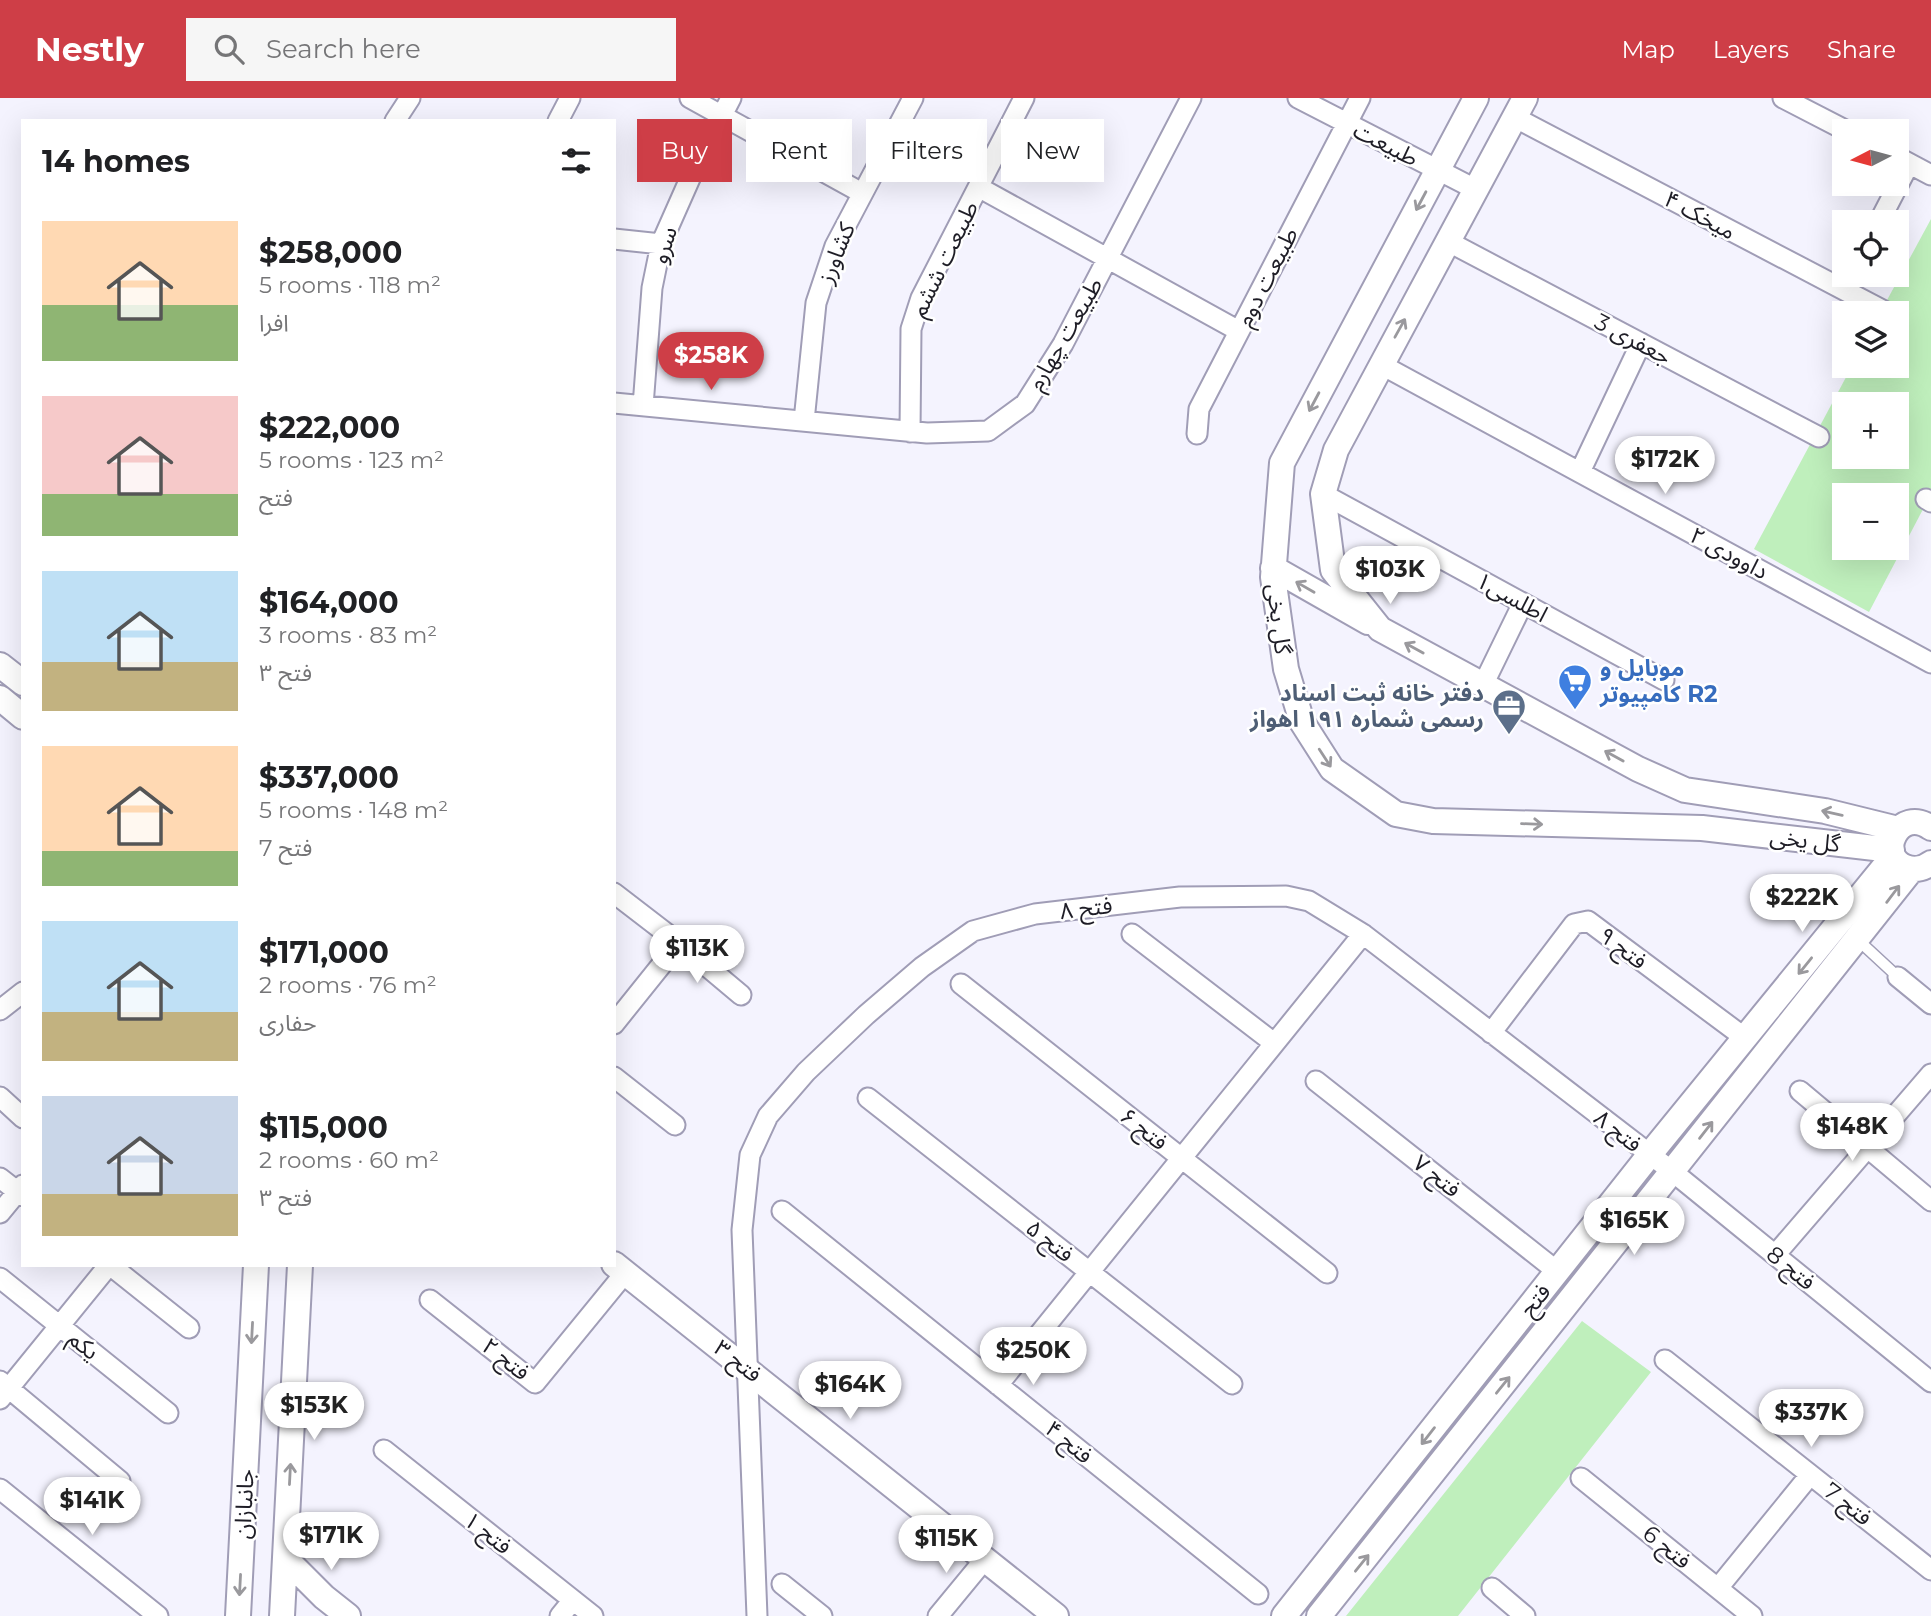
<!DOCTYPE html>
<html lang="en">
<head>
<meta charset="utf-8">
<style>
  :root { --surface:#fff; --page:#f6f6f6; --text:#202124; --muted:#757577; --accent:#ce3e47 }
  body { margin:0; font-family:Montserrat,"Noto Sans Arabic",sans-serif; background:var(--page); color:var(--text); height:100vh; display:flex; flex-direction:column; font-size:26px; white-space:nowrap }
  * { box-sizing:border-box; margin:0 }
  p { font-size:23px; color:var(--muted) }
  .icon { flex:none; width:38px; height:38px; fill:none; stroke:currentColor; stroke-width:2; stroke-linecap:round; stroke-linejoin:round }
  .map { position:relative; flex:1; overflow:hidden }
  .details { position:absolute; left:21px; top:21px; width:595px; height:1148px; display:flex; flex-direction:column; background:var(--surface); border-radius:0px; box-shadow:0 7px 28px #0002 }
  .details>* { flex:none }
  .banner { position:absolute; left:637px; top:21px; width:665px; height:63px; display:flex; gap:14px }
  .needle { width:46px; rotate:264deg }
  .tools { position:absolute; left:1832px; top:21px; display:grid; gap:14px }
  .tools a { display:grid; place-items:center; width:77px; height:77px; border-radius:0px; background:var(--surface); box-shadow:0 7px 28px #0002; font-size:35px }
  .price { position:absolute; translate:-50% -60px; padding:0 16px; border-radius:24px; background:#fff; color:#222; font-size:23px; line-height:46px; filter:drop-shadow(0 2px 4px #0008) }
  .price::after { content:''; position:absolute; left:50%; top:42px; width:21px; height:16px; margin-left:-10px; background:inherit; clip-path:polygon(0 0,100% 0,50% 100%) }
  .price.selected { background:var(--accent); color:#fff }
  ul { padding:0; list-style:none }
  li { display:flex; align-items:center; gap:21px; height:175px; padding:0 21px }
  li span { display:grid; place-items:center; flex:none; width:196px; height:140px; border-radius:0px; color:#555 }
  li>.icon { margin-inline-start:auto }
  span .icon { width:84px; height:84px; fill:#fffc; stroke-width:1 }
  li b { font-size:30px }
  h2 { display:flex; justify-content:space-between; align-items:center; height:84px; padding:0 21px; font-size:30px }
  .chip { padding:0 24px; border-radius:0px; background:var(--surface); box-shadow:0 7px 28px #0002; font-size:24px; line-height:63px }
  .chip.selected { background:var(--accent); color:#fff }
  header { display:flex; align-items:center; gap:42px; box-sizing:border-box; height:98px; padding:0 35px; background:var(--accent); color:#fff }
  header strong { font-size:33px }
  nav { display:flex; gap:38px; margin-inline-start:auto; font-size:24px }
  .search { width:490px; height:63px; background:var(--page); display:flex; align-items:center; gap:18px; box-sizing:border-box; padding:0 24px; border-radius:0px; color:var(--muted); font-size:26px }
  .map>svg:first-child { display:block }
</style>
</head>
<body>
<header>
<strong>Nestly</strong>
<div class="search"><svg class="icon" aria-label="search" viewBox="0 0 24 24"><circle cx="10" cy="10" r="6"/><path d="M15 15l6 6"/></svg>Search here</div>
<nav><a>Map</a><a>Layers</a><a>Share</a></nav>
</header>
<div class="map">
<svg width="1931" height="1518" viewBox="0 0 1931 1518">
  <rect width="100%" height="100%" fill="#f4f3fe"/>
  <path fill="#bfefbc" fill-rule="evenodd" d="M1931,121V396L1869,514L1754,451L1852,268H1897V215H1880ZM1844,306H1897V359H1844ZM1844,397H1897V450H1844Z
    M1582,1223L1651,1274L1458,1518H1346Z"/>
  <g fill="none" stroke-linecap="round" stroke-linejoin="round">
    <g stroke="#a09db6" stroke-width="13">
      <path id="service" d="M1858,842L1898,879"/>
    </g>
    <g stroke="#a09db6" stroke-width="23">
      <path id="minor" d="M690,0L862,95
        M1298,0L1475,91
        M1783,0L1847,33
        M1514,19L1886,214
        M395,23L410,0
        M558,23L570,0
        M1897,59L1931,77
        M980,90L1239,233
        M1879,124L1909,66
        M614,141L661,146
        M1447,143L1819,339
        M1380,266L1931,565
        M614,305L927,335L988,333L1025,306L1063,246L1191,0
        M643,308L652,190L661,146L692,76L731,0
        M804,323L816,205L835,148L913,0
        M910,334L911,231L921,200L1024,0
        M1197,336L1199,311L1360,0
        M1580,374L1641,245
        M1323,396L1664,582
        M1926,401L1931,404
        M1483,587L1523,505
        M614,795L679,845L614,926
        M1132,836L1274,945
        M679,845L741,897
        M1898,879L1931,906
        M961,886L1327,1175
        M0,912L23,894
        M1491,935L1574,826L1588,823L1745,940
        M614,979L675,1027
        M1316,983L1558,1174
        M1800,993L1931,1103
        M0,999L23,1020
        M868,1000L1232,1286
        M0,1080L23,1098
        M782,1113L1258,1496
        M0,1115L23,1087
        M1775,1157L1931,976
        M110,1167L189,1230
        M0,1180L168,1315
        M430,1202L535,1285L625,1175
        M1665,1262L1931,1472
        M0,1283L120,1383
        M998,1287L1363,836
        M0,1301L109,1167
        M384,1352L593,1518
        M1581,1380L1752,1518
        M0,1391L158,1518
        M782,1486L822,1518
        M1492,1490L1525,1518
        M1718,1490L1810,1377
        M560,1518L573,1502
        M757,1518L742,1132L750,1057L768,1018L806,974L866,917L922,869L973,833L1035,816L1180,799L1286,798L1309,803L1363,836L1673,1074L1931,1284
        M938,1518L985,1461"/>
    </g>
    <g stroke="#a09db6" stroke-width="28">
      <path id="tertiary" d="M1476,0L1282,365L1273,479L1286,571L1302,624L1332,671L1396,716L1433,723L1702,730L1892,752
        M1525,0L1336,352L1323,396L1333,472L1380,531L1638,671L1685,692L1825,713L1898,731
        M1273,470L1368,524
        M0,567L23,585
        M0,600L23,619
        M1931,730C1899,707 1875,757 1905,769C1915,773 1923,771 1931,765
        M614,1166L1056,1518
        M286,1461L324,1499L348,1518
        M238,1518L256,1167
        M282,1518L300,1167
        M1284,1518L1655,1050L1893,758
        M1319,1518L1912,771"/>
    </g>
    <use href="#service" stroke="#fff" stroke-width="10"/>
    <use href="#minor" stroke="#fff" stroke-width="19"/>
    <use href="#tertiary" stroke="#fff" stroke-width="24"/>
  </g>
  <defs><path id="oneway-shaft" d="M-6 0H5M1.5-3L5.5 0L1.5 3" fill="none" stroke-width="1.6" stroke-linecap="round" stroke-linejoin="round" transform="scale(1.75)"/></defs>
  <g stroke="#9a999d">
    <use href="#oneway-shaft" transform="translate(1421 103) rotate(118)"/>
    <use href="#oneway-shaft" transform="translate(1400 230) rotate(-61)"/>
    <use href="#oneway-shaft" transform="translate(1314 304) rotate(118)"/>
    <use href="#oneway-shaft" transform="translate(1305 489) rotate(-150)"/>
    <use href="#oneway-shaft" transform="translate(1414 550) rotate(-151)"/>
    <use href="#oneway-shaft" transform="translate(1614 658) rotate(-151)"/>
    <use href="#oneway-shaft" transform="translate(1325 660) rotate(57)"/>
    <use href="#oneway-shaft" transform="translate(1832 715) rotate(-167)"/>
    <use href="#oneway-shaft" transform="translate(1532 726) rotate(2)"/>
    <use href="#oneway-shaft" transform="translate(1893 796) rotate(-53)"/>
    <use href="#oneway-shaft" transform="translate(1805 868) rotate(129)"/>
    <use href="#oneway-shaft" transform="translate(1706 1032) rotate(-52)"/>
    <use href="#oneway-shaft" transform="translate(252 1235) rotate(93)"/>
    <use href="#oneway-shaft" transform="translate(1503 1287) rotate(-51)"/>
    <use href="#oneway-shaft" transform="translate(1428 1338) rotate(128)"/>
    <use href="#oneway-shaft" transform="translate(290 1376) rotate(-87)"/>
    <use href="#oneway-shaft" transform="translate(1362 1465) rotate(-51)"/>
    <use href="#oneway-shaft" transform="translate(240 1487) rotate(93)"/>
  </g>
  <defs>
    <g id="supermarket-pin" transform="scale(1.75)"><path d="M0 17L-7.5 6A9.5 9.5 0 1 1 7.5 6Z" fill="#3f7fe0" stroke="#fff"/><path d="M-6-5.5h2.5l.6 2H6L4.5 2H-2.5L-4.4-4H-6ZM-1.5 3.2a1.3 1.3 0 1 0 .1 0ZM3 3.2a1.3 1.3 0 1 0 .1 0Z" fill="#fff"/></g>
    <g id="office-pin" transform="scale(1.75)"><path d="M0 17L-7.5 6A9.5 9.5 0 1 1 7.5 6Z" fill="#5c6f8a" stroke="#fff"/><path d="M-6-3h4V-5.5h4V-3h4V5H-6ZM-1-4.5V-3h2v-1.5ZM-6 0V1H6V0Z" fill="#fff"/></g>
  </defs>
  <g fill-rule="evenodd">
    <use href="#supermarket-pin" x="1575" y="583"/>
    <use href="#office-pin" x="1509" y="608"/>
  </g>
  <g text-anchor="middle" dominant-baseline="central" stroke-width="5" stroke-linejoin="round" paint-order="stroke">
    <g font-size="23" fill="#1e1d26" stroke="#fff">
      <text transform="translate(1386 46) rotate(27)">طبیعت</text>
      <text transform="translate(1700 117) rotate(28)">میخک ۴</text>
      <text transform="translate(664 147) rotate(-72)">سرو</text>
      <text transform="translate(836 155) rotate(-68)">کشاورز</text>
      <text transform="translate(944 161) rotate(-64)">طبیعت ششم</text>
      <text transform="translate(1267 179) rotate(-63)">طبیعت دوم</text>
      <text transform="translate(1065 236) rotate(-60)">طبیعت چهارم</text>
      <text transform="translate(1633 241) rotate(28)">3 جعفری</text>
      <text transform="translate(1729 455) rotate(28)">داوودی ۲</text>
      <text transform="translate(1512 499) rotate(29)">اطلسی۱</text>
      <text transform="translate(1279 521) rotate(83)">گل یخی</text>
      <text transform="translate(1805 742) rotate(7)">گل یخی</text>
      <text transform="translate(1086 810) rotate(-7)">فتح ۸</text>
      <text transform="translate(1623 850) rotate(37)">فتح ۹</text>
      <text transform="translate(1144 1031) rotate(38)">فتح ۶</text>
      <text transform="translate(1618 1033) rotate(38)">فتح ۸</text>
      <text transform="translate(1437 1078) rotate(38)">فتح ۷</text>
      <text transform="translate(1050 1143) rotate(38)">فتح ۵</text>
      <text transform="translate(1791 1170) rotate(39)">فتح 8</text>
      <text transform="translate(1535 1202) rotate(-52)">فتح</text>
      <text transform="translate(84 1247) rotate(39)">یکم</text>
      <text transform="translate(506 1261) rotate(38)">فتح ۲</text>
      <text transform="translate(738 1263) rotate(38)">فتح ۳</text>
      <text transform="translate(1069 1344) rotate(39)">فتح ۴</text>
      <text transform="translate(244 1406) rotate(-87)">جانبازان</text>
      <text transform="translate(1848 1406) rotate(38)">فتح 7</text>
      <text transform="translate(488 1435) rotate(38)">فتح ۱</text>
      <text transform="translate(1667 1449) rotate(39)">فتح 6</text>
    </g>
    <g font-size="23" font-weight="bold" fill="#366cbe" stroke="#fff" text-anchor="start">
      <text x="1600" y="570">موبایل و<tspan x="1600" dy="26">کامپیوتر R2</tspan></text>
    </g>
    <g font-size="23" font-weight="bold" fill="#4e5e75" stroke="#fff" text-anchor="end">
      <text x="1484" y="595">دفتر خانه ثبت اسناد<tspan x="1484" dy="26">رسمی شماره ۱۹۱ اهواز</tspan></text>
    </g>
  </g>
</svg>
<div class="tools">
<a><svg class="needle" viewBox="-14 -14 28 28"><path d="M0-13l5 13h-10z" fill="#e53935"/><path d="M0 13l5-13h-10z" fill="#757577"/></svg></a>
<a><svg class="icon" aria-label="locate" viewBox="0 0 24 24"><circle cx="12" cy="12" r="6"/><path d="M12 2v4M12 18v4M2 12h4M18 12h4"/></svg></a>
<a><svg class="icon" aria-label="layers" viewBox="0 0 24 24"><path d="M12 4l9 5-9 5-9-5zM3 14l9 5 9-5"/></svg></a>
<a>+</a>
<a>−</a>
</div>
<b class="price selected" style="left:711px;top:294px">$258K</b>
<b class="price" style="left:1665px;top:398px">$172K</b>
<b class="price" style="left:1390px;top:508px">$103K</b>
<b class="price" style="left:1802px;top:836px">$222K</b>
<b class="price" style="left:697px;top:887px">$113K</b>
<b class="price" style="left:1852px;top:1065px">$148K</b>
<b class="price" style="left:1634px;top:1159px">$165K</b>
<b class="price" style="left:1033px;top:1289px">$250K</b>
<b class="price" style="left:850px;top:1323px">$164K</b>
<b class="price" style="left:314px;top:1344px">$153K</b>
<b class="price" style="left:1811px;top:1351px">$337K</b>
<b class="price" style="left:92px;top:1439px">$141K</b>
<b class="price" style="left:331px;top:1474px">$171K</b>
<b class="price" style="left:946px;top:1477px">$115K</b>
<div class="banner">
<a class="chip selected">Buy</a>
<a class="chip">Rent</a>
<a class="chip">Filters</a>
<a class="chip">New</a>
</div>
<section class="details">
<h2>14 homes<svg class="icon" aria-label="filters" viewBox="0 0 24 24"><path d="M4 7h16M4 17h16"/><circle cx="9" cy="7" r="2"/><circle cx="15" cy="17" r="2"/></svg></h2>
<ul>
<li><span style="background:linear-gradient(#ffd9b3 60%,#8fb573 0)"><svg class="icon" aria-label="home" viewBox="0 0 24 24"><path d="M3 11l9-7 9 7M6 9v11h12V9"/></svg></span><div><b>$258,000</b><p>5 rooms · 118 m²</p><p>افرا</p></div></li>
<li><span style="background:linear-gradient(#f6c9c9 70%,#8fb573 0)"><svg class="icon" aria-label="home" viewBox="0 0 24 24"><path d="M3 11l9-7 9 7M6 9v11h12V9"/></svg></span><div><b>$222,000</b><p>5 rooms · 123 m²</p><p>فتح</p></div></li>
<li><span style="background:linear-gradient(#bfe0f5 65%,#c2b280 0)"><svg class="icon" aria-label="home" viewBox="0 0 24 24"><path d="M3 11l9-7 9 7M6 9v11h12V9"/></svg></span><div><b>$164,000</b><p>3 rooms · 83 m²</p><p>فتح ۳</p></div></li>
<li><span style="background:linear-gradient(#ffd9b3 75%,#8fb573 0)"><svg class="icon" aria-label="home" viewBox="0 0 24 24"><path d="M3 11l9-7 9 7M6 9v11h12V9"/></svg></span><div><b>$337,000</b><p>5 rooms · 148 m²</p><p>فتح 7</p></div></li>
<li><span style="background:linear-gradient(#bfe0f5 65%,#c2b280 0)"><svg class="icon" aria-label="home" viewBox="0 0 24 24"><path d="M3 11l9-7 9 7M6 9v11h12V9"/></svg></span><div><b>$171,000</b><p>2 rooms · 76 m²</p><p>حفاری</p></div></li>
<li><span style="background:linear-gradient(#c9d6e8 70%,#c2b280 0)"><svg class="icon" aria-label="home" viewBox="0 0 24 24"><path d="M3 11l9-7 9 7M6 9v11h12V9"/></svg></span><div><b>$115,000</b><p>2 rooms · 60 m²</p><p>فتح ۳</p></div></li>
</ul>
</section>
</div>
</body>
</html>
